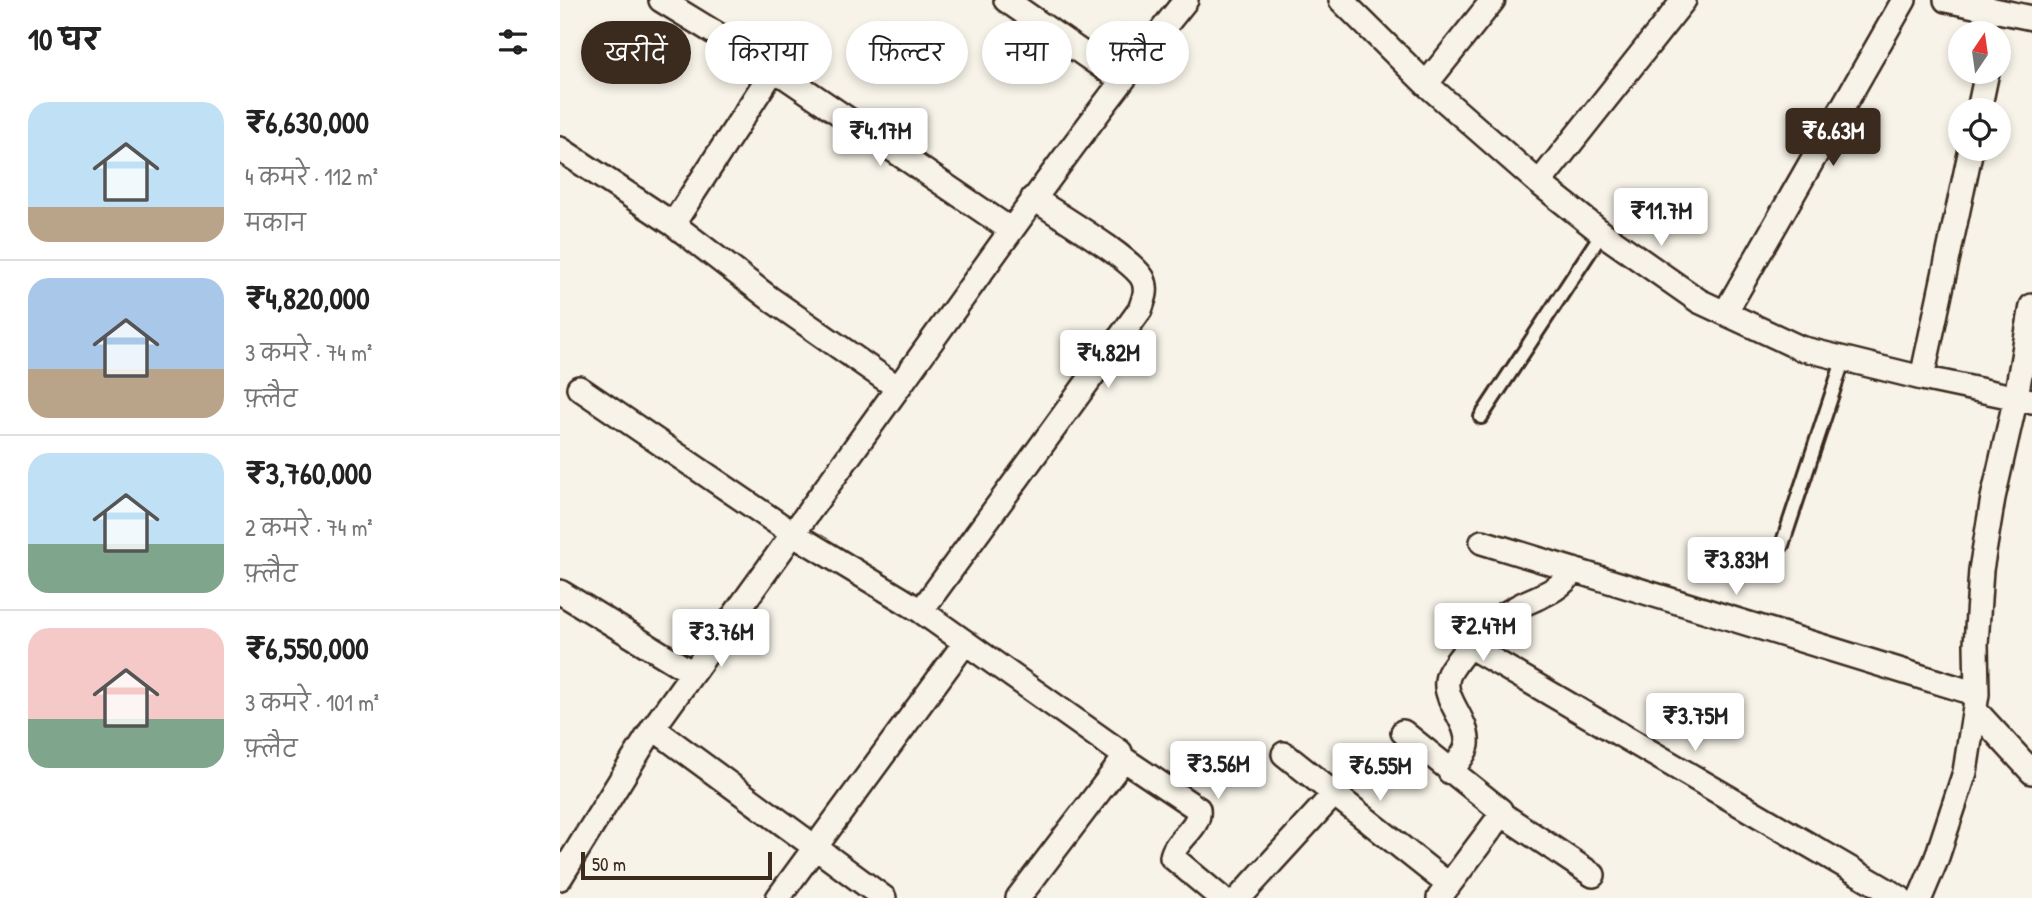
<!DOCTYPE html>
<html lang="hi">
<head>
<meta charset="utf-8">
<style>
  :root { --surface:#fff; --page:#f6f6f6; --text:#222; --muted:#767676; --line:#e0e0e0; --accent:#3b2a1e }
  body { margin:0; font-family:"Patrick Hand","Playpen Sans Deva",sans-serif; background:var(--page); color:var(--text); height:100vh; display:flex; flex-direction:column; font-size:26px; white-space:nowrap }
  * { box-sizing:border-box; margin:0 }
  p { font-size:23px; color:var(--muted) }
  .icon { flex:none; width:38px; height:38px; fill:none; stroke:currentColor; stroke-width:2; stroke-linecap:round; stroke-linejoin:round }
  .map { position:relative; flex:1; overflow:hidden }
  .details { display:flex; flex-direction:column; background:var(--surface); width:560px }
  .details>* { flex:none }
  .banner { position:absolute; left:21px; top:21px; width:665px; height:63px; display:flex; gap:14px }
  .needle { width:46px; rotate:13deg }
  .buttons { position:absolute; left:1388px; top:21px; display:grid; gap:14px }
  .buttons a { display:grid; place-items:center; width:63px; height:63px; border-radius:50%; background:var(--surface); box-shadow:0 4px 10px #0003; font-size:35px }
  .scale { position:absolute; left:21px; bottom:18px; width:191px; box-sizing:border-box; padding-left:7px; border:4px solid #3b2a1e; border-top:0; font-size:19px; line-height:24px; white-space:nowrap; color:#3b2a1e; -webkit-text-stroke:5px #f7f3e8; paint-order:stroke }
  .price { position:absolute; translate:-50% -60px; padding:0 16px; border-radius:7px; background:#fff; color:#222; font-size:23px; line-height:46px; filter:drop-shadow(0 2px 4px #0008) }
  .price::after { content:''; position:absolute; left:50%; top:42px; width:21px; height:16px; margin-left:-10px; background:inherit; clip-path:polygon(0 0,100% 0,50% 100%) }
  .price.active { background:var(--accent); color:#fff }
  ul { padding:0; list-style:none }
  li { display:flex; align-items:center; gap:21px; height:175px; padding:0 28px }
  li+li { border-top:2px solid var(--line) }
  li span { display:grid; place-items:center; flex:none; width:196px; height:140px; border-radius:21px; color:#555 }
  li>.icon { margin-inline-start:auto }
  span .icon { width:84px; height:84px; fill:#fffc; stroke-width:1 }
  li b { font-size:30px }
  h2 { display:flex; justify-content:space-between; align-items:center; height:84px; padding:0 28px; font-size:30px }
  .pill { padding:0 24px; border-radius:32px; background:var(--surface); box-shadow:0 4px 10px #0003; font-size:24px; line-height:63px }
  .pill.active { background:var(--accent); color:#fff }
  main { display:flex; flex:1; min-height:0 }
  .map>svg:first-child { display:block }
</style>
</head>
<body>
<main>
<section class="details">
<h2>10 घर<svg class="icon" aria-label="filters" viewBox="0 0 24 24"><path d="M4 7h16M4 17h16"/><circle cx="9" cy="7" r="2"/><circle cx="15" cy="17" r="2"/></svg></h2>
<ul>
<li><span style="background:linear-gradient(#bfe0f5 75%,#b9a48a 0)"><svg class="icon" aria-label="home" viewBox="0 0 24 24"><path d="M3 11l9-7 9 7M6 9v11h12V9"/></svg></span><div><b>₹6,630,000</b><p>4 कमरे · 112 m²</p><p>मकान</p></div></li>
<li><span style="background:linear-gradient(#a9c7e8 65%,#b9a48a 0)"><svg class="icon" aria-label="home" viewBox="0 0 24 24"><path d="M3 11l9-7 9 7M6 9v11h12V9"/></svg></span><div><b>₹4,820,000</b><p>3 कमरे · 74 m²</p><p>फ़्लैट</p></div></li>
<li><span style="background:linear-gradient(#bfe0f5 65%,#7fa58c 0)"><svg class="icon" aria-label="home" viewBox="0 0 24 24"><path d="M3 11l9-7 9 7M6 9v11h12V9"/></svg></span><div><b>₹3,760,000</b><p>2 कमरे · 74 m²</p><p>फ़्लैट</p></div></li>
<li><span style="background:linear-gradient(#f6c9c9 65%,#7fa58c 0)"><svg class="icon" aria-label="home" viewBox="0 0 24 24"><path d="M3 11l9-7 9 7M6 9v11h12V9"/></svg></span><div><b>₹6,550,000</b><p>3 कमरे · 101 m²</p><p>फ़्लैट</p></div></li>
</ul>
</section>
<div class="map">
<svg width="1472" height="898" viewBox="0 0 1472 898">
  <rect width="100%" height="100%" fill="#f7f3e8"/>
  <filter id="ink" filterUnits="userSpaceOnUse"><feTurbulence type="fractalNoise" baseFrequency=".0143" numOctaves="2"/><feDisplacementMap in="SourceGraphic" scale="14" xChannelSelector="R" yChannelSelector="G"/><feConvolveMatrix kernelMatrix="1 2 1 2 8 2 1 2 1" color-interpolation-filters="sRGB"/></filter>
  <g filter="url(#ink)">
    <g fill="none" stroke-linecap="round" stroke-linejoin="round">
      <g stroke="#3b2a1e" stroke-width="18">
        <path id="service" d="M921,417L1042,233
          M1222,545L1284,358"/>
      </g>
      <g stroke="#3b2a1e" stroke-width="28">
        <path id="minor" d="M446,0L561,80
          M781,0L866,84L979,183L1042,233L1139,301L1240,348L1362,378L1472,401
          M1386,0L1472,18
          M214,69L451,230
          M866,84L933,0
          M1419,110L1427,72
          M0,149L113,224L214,69L101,0
          M979,183L1124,0
          M113,224L212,300L338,388C432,257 525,125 626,0
          M1165,313L1344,0
          M1362,378L1411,149
          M19,388L232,533L361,611L560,752L562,758L560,764L458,898
          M922,542L1417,694
          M0,592L131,672
          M361,611L580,310C584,299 588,290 583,279C573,259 495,213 473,198
          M909,646L1340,898
          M1415,710L1472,772
          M843,732L940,810L939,818L879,898
          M724,754L889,885
          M562,758L638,809C641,828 615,839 612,857L661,898
          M890,772C896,764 905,755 907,745C910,718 875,695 891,670C906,647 928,623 952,610C977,595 995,596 1014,570
          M940,813L1033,875
          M0,878L93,728
          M218,898L405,643
          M324,898L93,728L338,388
          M679,898L774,794
          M1360,898L1376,860L1405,772L1417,694L1416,644L1421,570L1433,498L1456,397L1472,306"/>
      </g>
      <use href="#service" stroke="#f7f3e8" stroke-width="12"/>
      <use href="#minor" stroke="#f7f3e8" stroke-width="23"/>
    </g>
  </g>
</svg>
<div class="buttons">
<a><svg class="needle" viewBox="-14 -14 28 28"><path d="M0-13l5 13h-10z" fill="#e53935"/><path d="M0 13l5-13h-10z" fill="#767676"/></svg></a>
<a><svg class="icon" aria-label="locate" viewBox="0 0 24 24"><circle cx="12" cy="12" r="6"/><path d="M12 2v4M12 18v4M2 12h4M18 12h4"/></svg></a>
</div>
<div class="scale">50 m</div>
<b class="price" style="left:320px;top:168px">₹4.17M</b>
<b class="price active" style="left:1273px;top:168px">₹6.63M</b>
<b class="price" style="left:1101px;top:248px">₹11.7M</b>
<b class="price" style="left:548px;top:390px">₹4.82M</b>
<b class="price" style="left:1176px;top:597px">₹3.83M</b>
<b class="price" style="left:923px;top:663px">₹2.47M</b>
<b class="price" style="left:161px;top:669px">₹3.76M</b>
<b class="price" style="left:1135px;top:753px">₹3.75M</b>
<b class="price" style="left:658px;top:801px">₹3.56M</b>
<b class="price" style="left:820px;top:803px">₹6.55M</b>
<div class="banner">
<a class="pill active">खरीदें</a>
<a class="pill">किराया</a>
<a class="pill">फ़िल्टर</a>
<a class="pill">नया</a>
<a class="pill">फ़्लैट</a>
</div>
</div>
</main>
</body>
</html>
